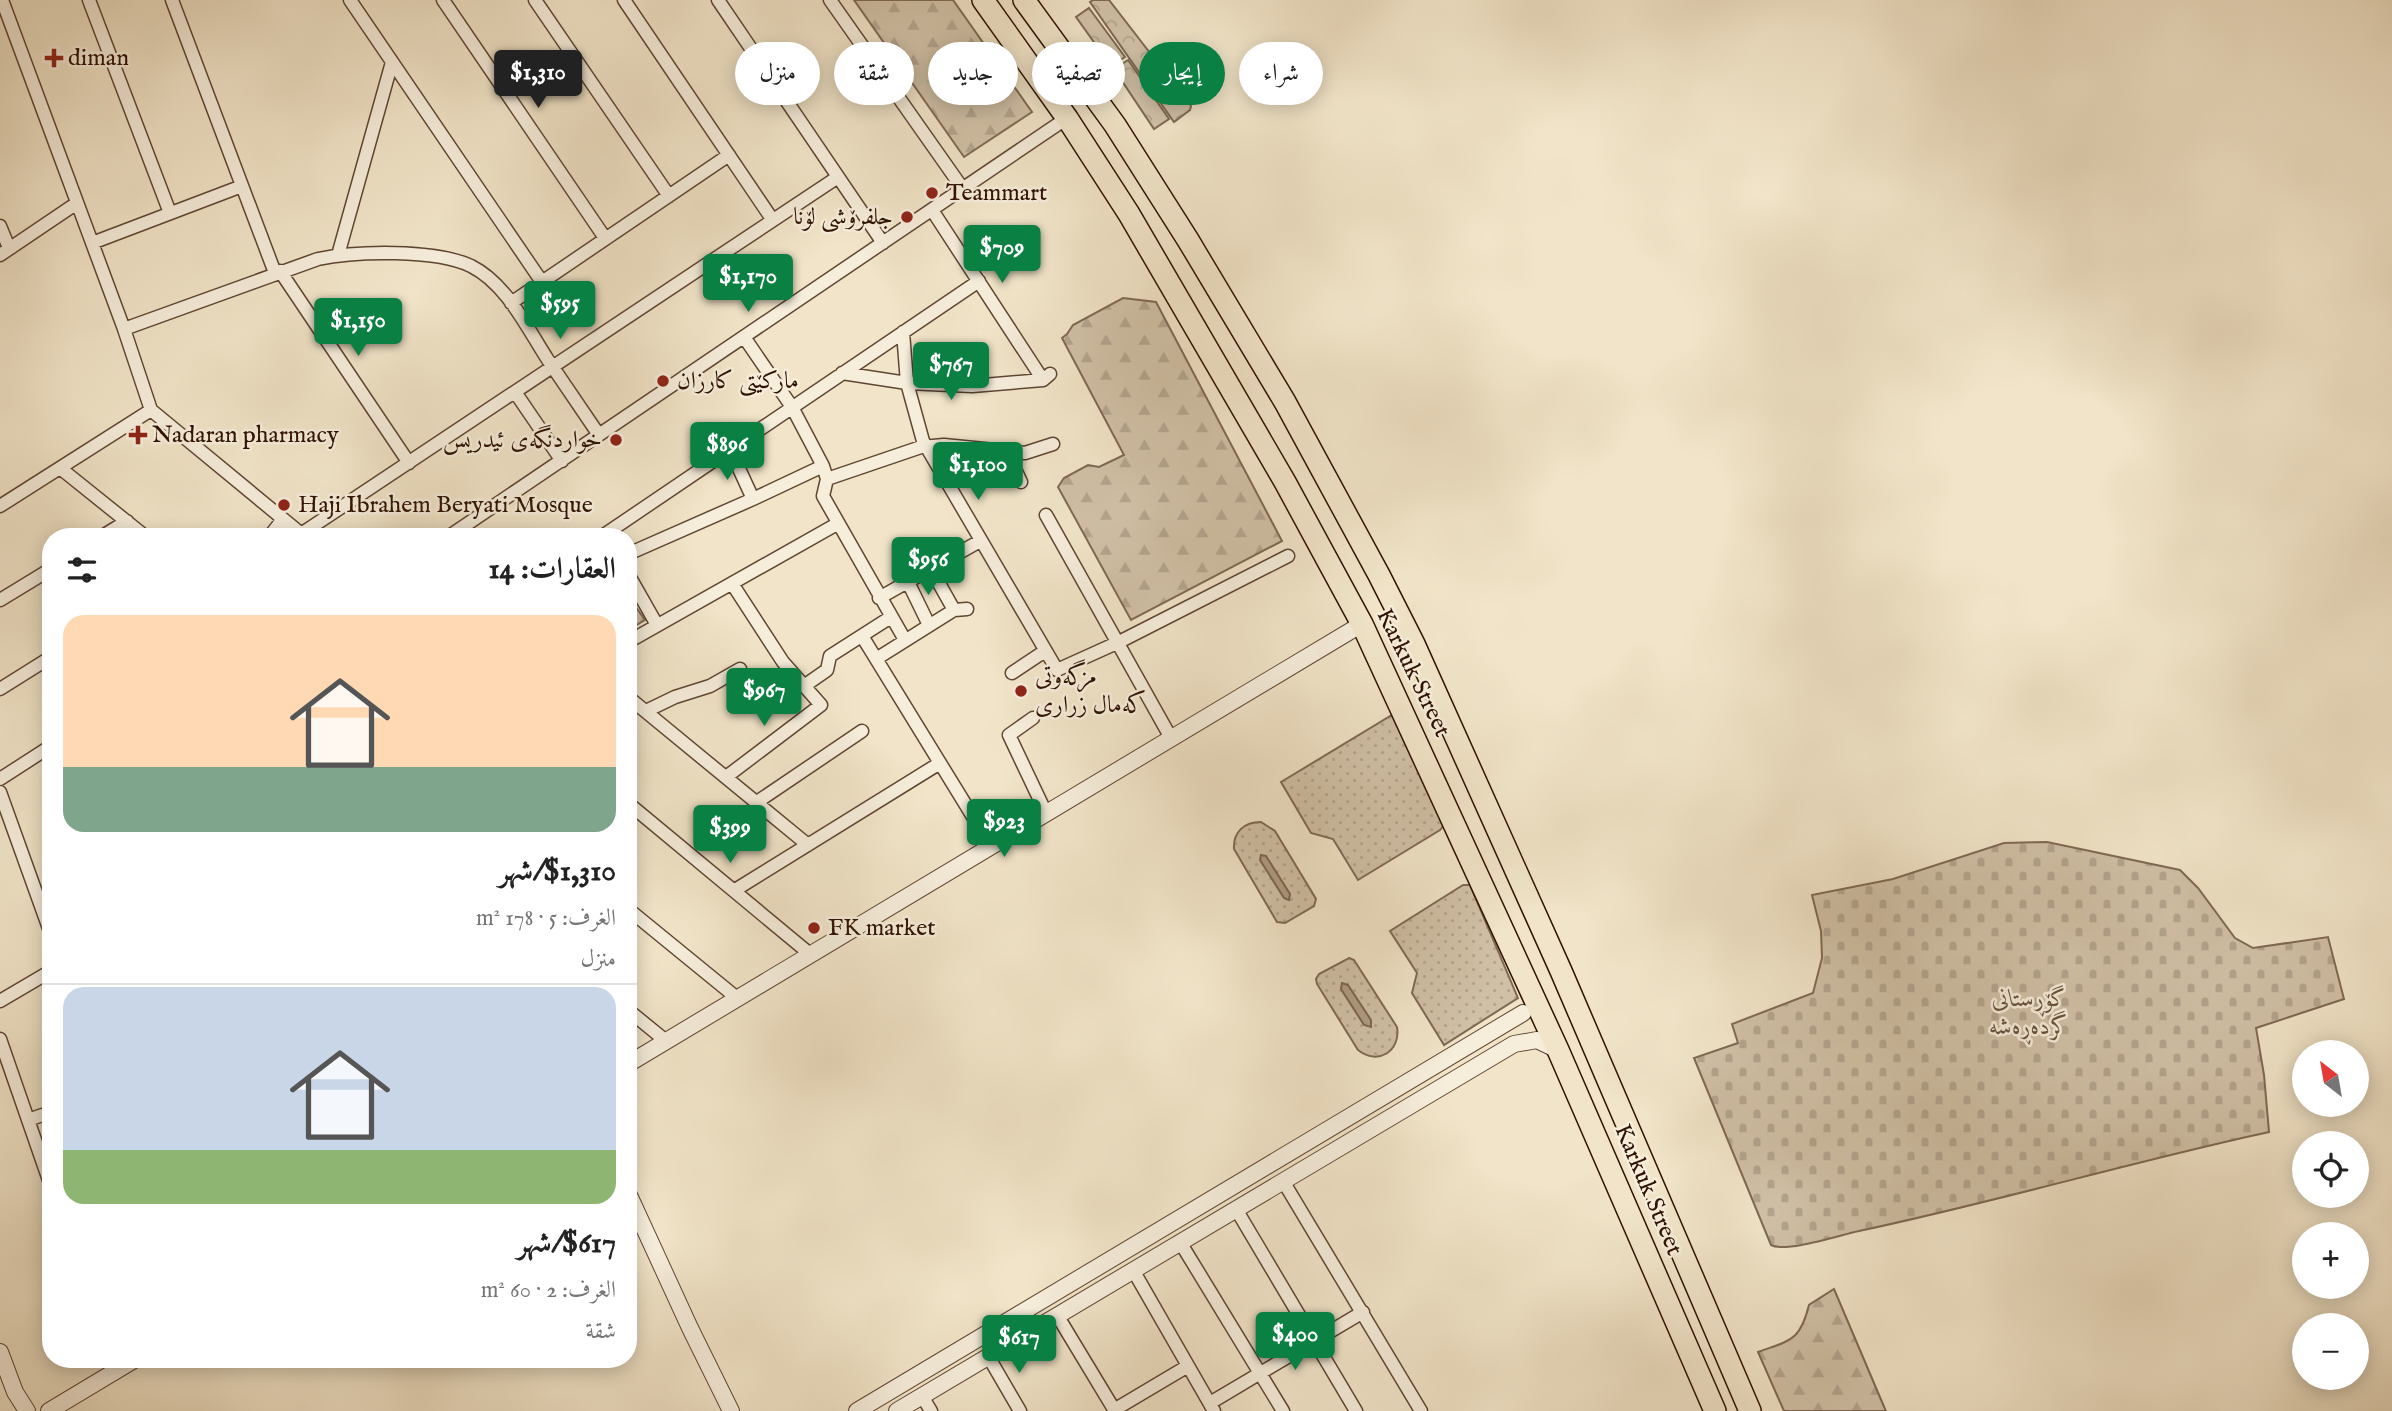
<!DOCTYPE html>
<html lang="ar">
<head>
<meta charset="utf-8">
<style>
  :root { --surface:#fff; --page:#f6f6f6; --text:#222; --muted:#767676; --line:#e0e0e0; --accent:#0b8043 }
  body { margin:0; font-family:"IM FELL English",Amiri,serif; background:var(--page); color:var(--text); direction:rtl; height:100vh; display:flex; flex-direction:column; font-size:26px; white-space:nowrap }
  * { box-sizing:border-box; margin:0 }
  p { font-size:23px; color:var(--muted) }
  .icon { flex:none; width:38px; height:38px; fill:none; stroke:currentColor; stroke-width:2; stroke-linecap:round; stroke-linejoin:round }
  .map { position:relative; flex:1; overflow:hidden; direction:ltr }
  .side { position:absolute; left:42px; top:528px; width:595px; height:840px; display:flex; flex-direction:column; background:var(--surface); border-radius:28px; box-shadow:0 4px 18px #0003; direction:rtl }
  .side>* { flex:none }
  .top-card { position:absolute; left:658px; top:42px; width:665px; height:63px; direction:rtl; display:flex; gap:14px }
  .needle { width:46px; rotate:329deg }
  .controls { position:absolute; left:2292px; top:1040px; display:grid; gap:14px }
  .controls a { display:grid; place-items:center; width:77px; height:77px; border-radius:50%; background:var(--surface); box-shadow:0 4px 18px #0003; font-size:35px }
  .price { position:absolute; translate:-50% -60px; padding:0 16px; border-radius:7px; background:var(--accent); color:#fff; font-size:23px; line-height:46px; filter:drop-shadow(0 2px 4px #0008) }
  .price::after { content:''; position:absolute; left:50%; top:42px; width:21px; height:16px; margin-left:-10px; background:inherit; clip-path:polygon(0 0,100% 0,50% 100%) }
  .price.selected { background:#222; color:#fff }
  ul { padding:0; list-style:none }
  li { display:grid; align-content:center; gap:14px; height:371px; padding:0 21px }
  li+li { border-top:2px solid var(--line) }
  li span { display:grid; place-items:center; height:217px; border-radius:21px; color:#555 }
  li>.icon { margin-inline-start:auto }
  span .icon { width:126px; height:126px; fill:#fffc; stroke-width:1 }
  li b { font-size:30px }
  h2 { display:flex; justify-content:space-between; align-items:center; height:84px; padding:0 21px; font-size:30px }
  .pill { padding:0 24px; border-radius:32px; background:var(--surface); box-shadow:0 4px 18px #0003; font-size:24px; line-height:63px }
  .pill.selected { background:var(--accent); color:#fff }
  .map>svg:first-child { display:block }
</style>
</head>
<body>
<div class="map">
<svg width="2392" height="1411" viewBox="0 0 2392 1411">
  <defs>
    <pattern id="forest-firs" width="22" height="20" patternUnits="userSpaceOnUse" patternTransform="scale(1.75)"><rect width="22" height="20" fill="#d0c0a6"/><path d="M5 1l3.5 6h-7zM16 11l3.5 6h-7z" fill="#b3a48d"/></pattern>
    <pattern id="cemetery-stones" width="16" height="16" patternUnits="userSpaceOnUse" patternTransform="scale(1.75)"><rect width="16" height="16" fill="#d0c0a6"/><path d="M2 7V4a2 2 0 0 1 4 0v3zM10 15v-3a2 2 0 0 1 4 0v3z" fill="#b3a48d"/></pattern>
    <pattern id="park-crowns" width="20" height="18" patternUnits="userSpaceOnUse" patternTransform="scale(1.75)"><rect width="20" height="18" fill="#d0c0a6"/><path d="M2 6a3 3 0 1 1 6 0M12 15a3 3 0 1 1 6 0" fill="none" stroke="#b3a48d"/></pattern>
    <pattern id="garden-dots" width="8" height="8" patternUnits="userSpaceOnUse" patternTransform="scale(1.75)"><rect width="8" height="8" fill="#d0c0a6"/><path d="M2 2h.1M6 6h.1" fill="none" stroke="#b3a48d" stroke-width="1.8" stroke-linecap="round"/></pattern>
  </defs>
  <rect width="100%" height="100%" fill="#f1e4c8"/>
  <filter id="stains"><feTurbulence type="fractalNoise" baseFrequency=".00286" numOctaves="4"/><feColorMatrix values="0 0 0 0 .2 0 0 0 0 .09 0 0 0 0 .02 0 0 0 .5 -.17"/></filter>
  <radialGradient id="worn" r=".72"><stop offset=".6" stop-color="#630" stop-opacity="0"/><stop offset="1" stop-color="#630" stop-opacity=".3"/></radialGradient>
  <path fill="url(#forest-firs)" stroke="#7f6954" stroke-width="2" d="M854,0H953L1032,112L964,157Z
    M1123,298L1156,302L1282,541L1131,620L1058,487L1064,478L1088,465L1099,467L1124,455L1062,338L1067,334L1073,325Z
    M628,596L645,620L628,630Z
    M1834,1289L1885,1409L1886,1411H1784L1758,1352C1791,1340 1800,1341 1809,1305Z"/>
  <path fill="url(#cemetery-stones)" stroke="#7f6954" stroke-width="2" d="M2047,842L2180,870L2198,888L2235,938L2253,948L2328,937L2344,999L2256,1028L2264,1075L2269,1132C2131,1162 1996,1202 1859,1231C1840,1235 1786,1253 1771,1245L1694,1058L1738,1043L1732,1024L1813,993L1822,958L1821,931L1812,895L1893,879L2004,843Z"/>
  <path fill="url(#park-crowns)" stroke="#7f6954" stroke-width="2" d="M1093,0H1109L1191,106L1190,110L1174,122L1090,2Z
    M1089,8L1125,57L1111,66L1076,17Z
    M1128,60L1169,119L1154,129L1114,69Z"/>
  <path fill="url(#garden-dots)" stroke="#7f6954" stroke-width="2" d="M1392,715L1444,825L1440,830L1358,880L1333,839L1311,833L1281,782Z
    M1261,822L1275,831L1316,899L1314,906L1285,923L1277,922L1234,849C1233,832 1244,822 1261,822Z
    M1463,885H1470L1518,998L1444,1045L1412,993L1417,973L1390,931Z
    M1349,958L1354,960L1397,1027C1401,1051 1378,1066 1358,1050L1317,984L1316,979L1319,974Z"/>
  <path fill="#af9d84" stroke="#7b6550" stroke-width="2" d="M1261,855L1266,856L1290,894L1289,900L1284,898L1260,860Z
    M1342,983L1348,985L1371,1020V1027L1364,1025L1341,989Z"/>
  <g fill="none" stroke-linecap="round" stroke-linejoin="round">
    <g stroke="#5f4633" stroke-width="15">
      <path id="minor" d="M2,0L124,329L151,410L305,537
        M89,0L170,213
        M172,0L275,273
        M350,0L542,282
        M443,0L605,238
        M535,0L669,196
        M624,0L772,219
        M718,0L883,243
        M830,0L963,189
        M932,210L1043,380
        M0,226L9,248
        M92,243L242,186
        M0,255L77,203
        M338,255L392,62
        M280,271L409,463
        M511,303L729,155
        M124,329L318,259C356,251 435,249 471,266C507,284 527,328 548,360C565,385 582,410 599,435
        M903,332L907,383L923,441L1057,670L1119,642L1288,556
        M744,337L792,407L823,466L827,479L823,496L905,640
        M842,373L907,383L972,386L1043,380L1050,374
        M515,392L562,461
        M730,449L753,499
        M1007,452L1021,482
        M60,468L146,537
        M827,479L921,447L944,445L1025,453L1053,444
        M0,506L151,410
        M1046,515L1171,738
        M301,534L838,177
        M101,537L127,521
        M269,537L283,519
        M448,537L1067,118
        M601,537L979,281
        M628,554L753,499L823,466
        M931,569L954,610
        M628,574L657,625
        M908,582L929,625
        M879,598L980,541
        M0,600L51,569
        M862,636L991,846
        M628,642L837,524
        M876,659L954,610L967,609
        M1012,673L1045,651
        M804,686L827,670L830,656L891,617
        M0,689L51,657
        M628,697L808,845
        M646,711L675,697L710,686L740,669
        M1033,718L1009,735L1046,813
        M726,777L821,705L783,662L733,585
        M0,779L51,746
        M0,792L51,934
        M757,802L862,731
        M628,803L810,954
        M735,890L940,763
        M628,909L737,998
        M0,1001L51,971
        M628,1010L666,1041
        M0,1039L51,1186
        M28,1120L51,1112
        M1283,1181L1421,1411
        M1236,1209L1356,1411
        M1180,1242L1283,1411
        M1133,1270L1214,1411
        M1057,1315L1115,1411
        M988,1356L1020,1411
        M922,1396L931,1411
        M1210,1403L1363,1312
        M1114,1410L1188,1366"/>
    </g>
    <g stroke="#5f4633" stroke-width="18">
      <path id="tertiary" d="M628,1064L1362,624
        M628,1193L690,1328L731,1411
        M0,1352L15,1392L27,1411
        M49,1411L134,1360
        M857,1411L1523,1013
        M897,1411L1514,1044L1537,1040L1558,1050"/>
    </g>
    <g stroke="#2e1201" stroke-width="24">
      <path id="trunk" d="M983,0L1067,118L1129,214L1285,482L1362,624L1558,1050L1715,1411
        M1024,0L1115,125L1188,240L1285,402L1379,575L1414,644L1561,971L1750,1411"/>
    </g>
    <use href="#minor" stroke="#f6eddb" stroke-width="12"/>
    <use href="#tertiary" stroke="#f6eddb" stroke-width="16"/>
    <use href="#trunk" stroke="#f1e4c8" stroke-width="21"/>
  </g>
  <g fill="#8f2418" stroke="#f6eddb" stroke-width="2.5">
    <path d="M50.5 47.5h7v7h7v7h-7v7h-7v-7h-7v-7h7z"/>
    <circle cx="932" cy="193" r="7"/>
    <circle cx="907" cy="217" r="7"/>
    <circle cx="663" cy="381" r="7"/>
    <path d="M134.5 424.5h7v7h7v7h-7v7h-7v-7h-7v-7h7z"/>
    <circle cx="616" cy="440" r="7"/>
    <circle cx="284" cy="505" r="7"/>
    <circle cx="1021" cy="691" r="7"/>
    <circle cx="814" cy="928" r="7"/>
  </g>
  <g text-anchor="middle" dominant-baseline="central" stroke-width="5" stroke-linejoin="round" paint-order="stroke">
    <g font-size="24" fill="#2e1201" stroke="#f6eddb" text-anchor="start">
      <text x="68" y="58">diman</text>
      <text x="946" y="193">Teammart</text>
      <text x="893" y="217" text-anchor="end">جلفرۆشی لۆنا</text>
      <text x="677" y="381">مارکێتی کارزان</text>
      <text x="152" y="435">Nadaran pharmacy</text>
      <text x="602" y="440" text-anchor="end">خواردنگەی ئیدریس</text>
      <text x="298" y="505">Haji Ibrahem Beryati Mosque</text>
      <text x="1035" y="677">مزگەوتی<tspan x="1035" dy="28">کەمال زراری</tspan></text>
      <text x="828" y="928">FK market</text>
    </g>
    <g font-size="24" fill="#2e1201" stroke="#f6eddb">
      <text transform="translate(1413 673) rotate(64)">Karkuk Street</text>
      <text transform="translate(1648 1190) rotate(67)">Karkuk Street</text>
    </g>
    <g font-size="24" font-style="italic" fill="#674f3b" stroke="#f6eddb">
      <text x="2030" y="999">گۆڕستانی<tspan x="2030" dy="28">گردەڕەشە</tspan></text>
    </g>
  </g>
  <rect width="100%" height="100%" filter="url(#stains)"/>
  <rect width="100%" height="100%" fill="url(#worn)"/>
</svg>
<div class="controls">
<a><svg class="needle" viewBox="-14 -14 28 28"><path d="M0-13l5 13h-10z" fill="#e53935"/><path d="M0 13l5-13h-10z" fill="#767676"/></svg></a>
<a><svg class="icon" aria-label="locate" viewBox="0 0 24 24"><circle cx="12" cy="12" r="6"/><path d="M12 2v4M12 18v4M2 12h4M18 12h4"/></svg></a>
<a>+</a>
<a>−</a>
</div>
<b class="price selected" style="left:538px;top:110px">$1,310</b>
<b class="price" style="left:1002px;top:285px">$709</b>
<b class="price" style="left:748px;top:314px">$1,170</b>
<b class="price" style="left:560px;top:341px">$595</b>
<b class="price" style="left:358px;top:358px">$1,150</b>
<b class="price" style="left:951px;top:402px">$767</b>
<b class="price" style="left:727px;top:482px">$896</b>
<b class="price" style="left:978px;top:502px">$1,100</b>
<b class="price" style="left:928px;top:597px">$956</b>
<b class="price" style="left:764px;top:728px">$967</b>
<b class="price" style="left:1004px;top:859px">$923</b>
<b class="price" style="left:730px;top:865px">$399</b>
<b class="price" style="left:1295px;top:1372px">$400</b>
<b class="price" style="left:1019px;top:1375px">$617</b>
<div class="top-card">
<a class="pill">شراء</a>
<a class="pill selected">إيجار</a>
<a class="pill">تصفية</a>
<a class="pill">جديد</a>
<a class="pill">شقة</a>
<a class="pill">منزل</a>
</div>
<section class="side">
<h2>العقارات: 14<svg class="icon" aria-label="filters" viewBox="0 0 24 24"><path d="M4 7h16M4 17h16"/><circle cx="9" cy="7" r="2"/><circle cx="15" cy="17" r="2"/></svg></h2>
<ul>
<li><span style="background:linear-gradient(#ffd9b3 70%,#7fa58c 0)"><svg class="icon" aria-label="home" viewBox="0 0 24 24"><path d="M3 11l9-7 9 7M6 9v11h12V9"/></svg></span><div><b>$1,310/شهر</b><p>الغرف: 5 · 178 m²</p><p>منزل</p></div></li>
<li><span style="background:linear-gradient(#c9d6e8 75%,#8fb573 0)"><svg class="icon" aria-label="home" viewBox="0 0 24 24"><path d="M3 11l9-7 9 7M6 9v11h12V9"/></svg></span><div><b>$617/شهر</b><p>الغرف: 2 · 60 m²</p><p>شقة</p></div></li>
</ul>
</section>
</div>
</body>
</html>
